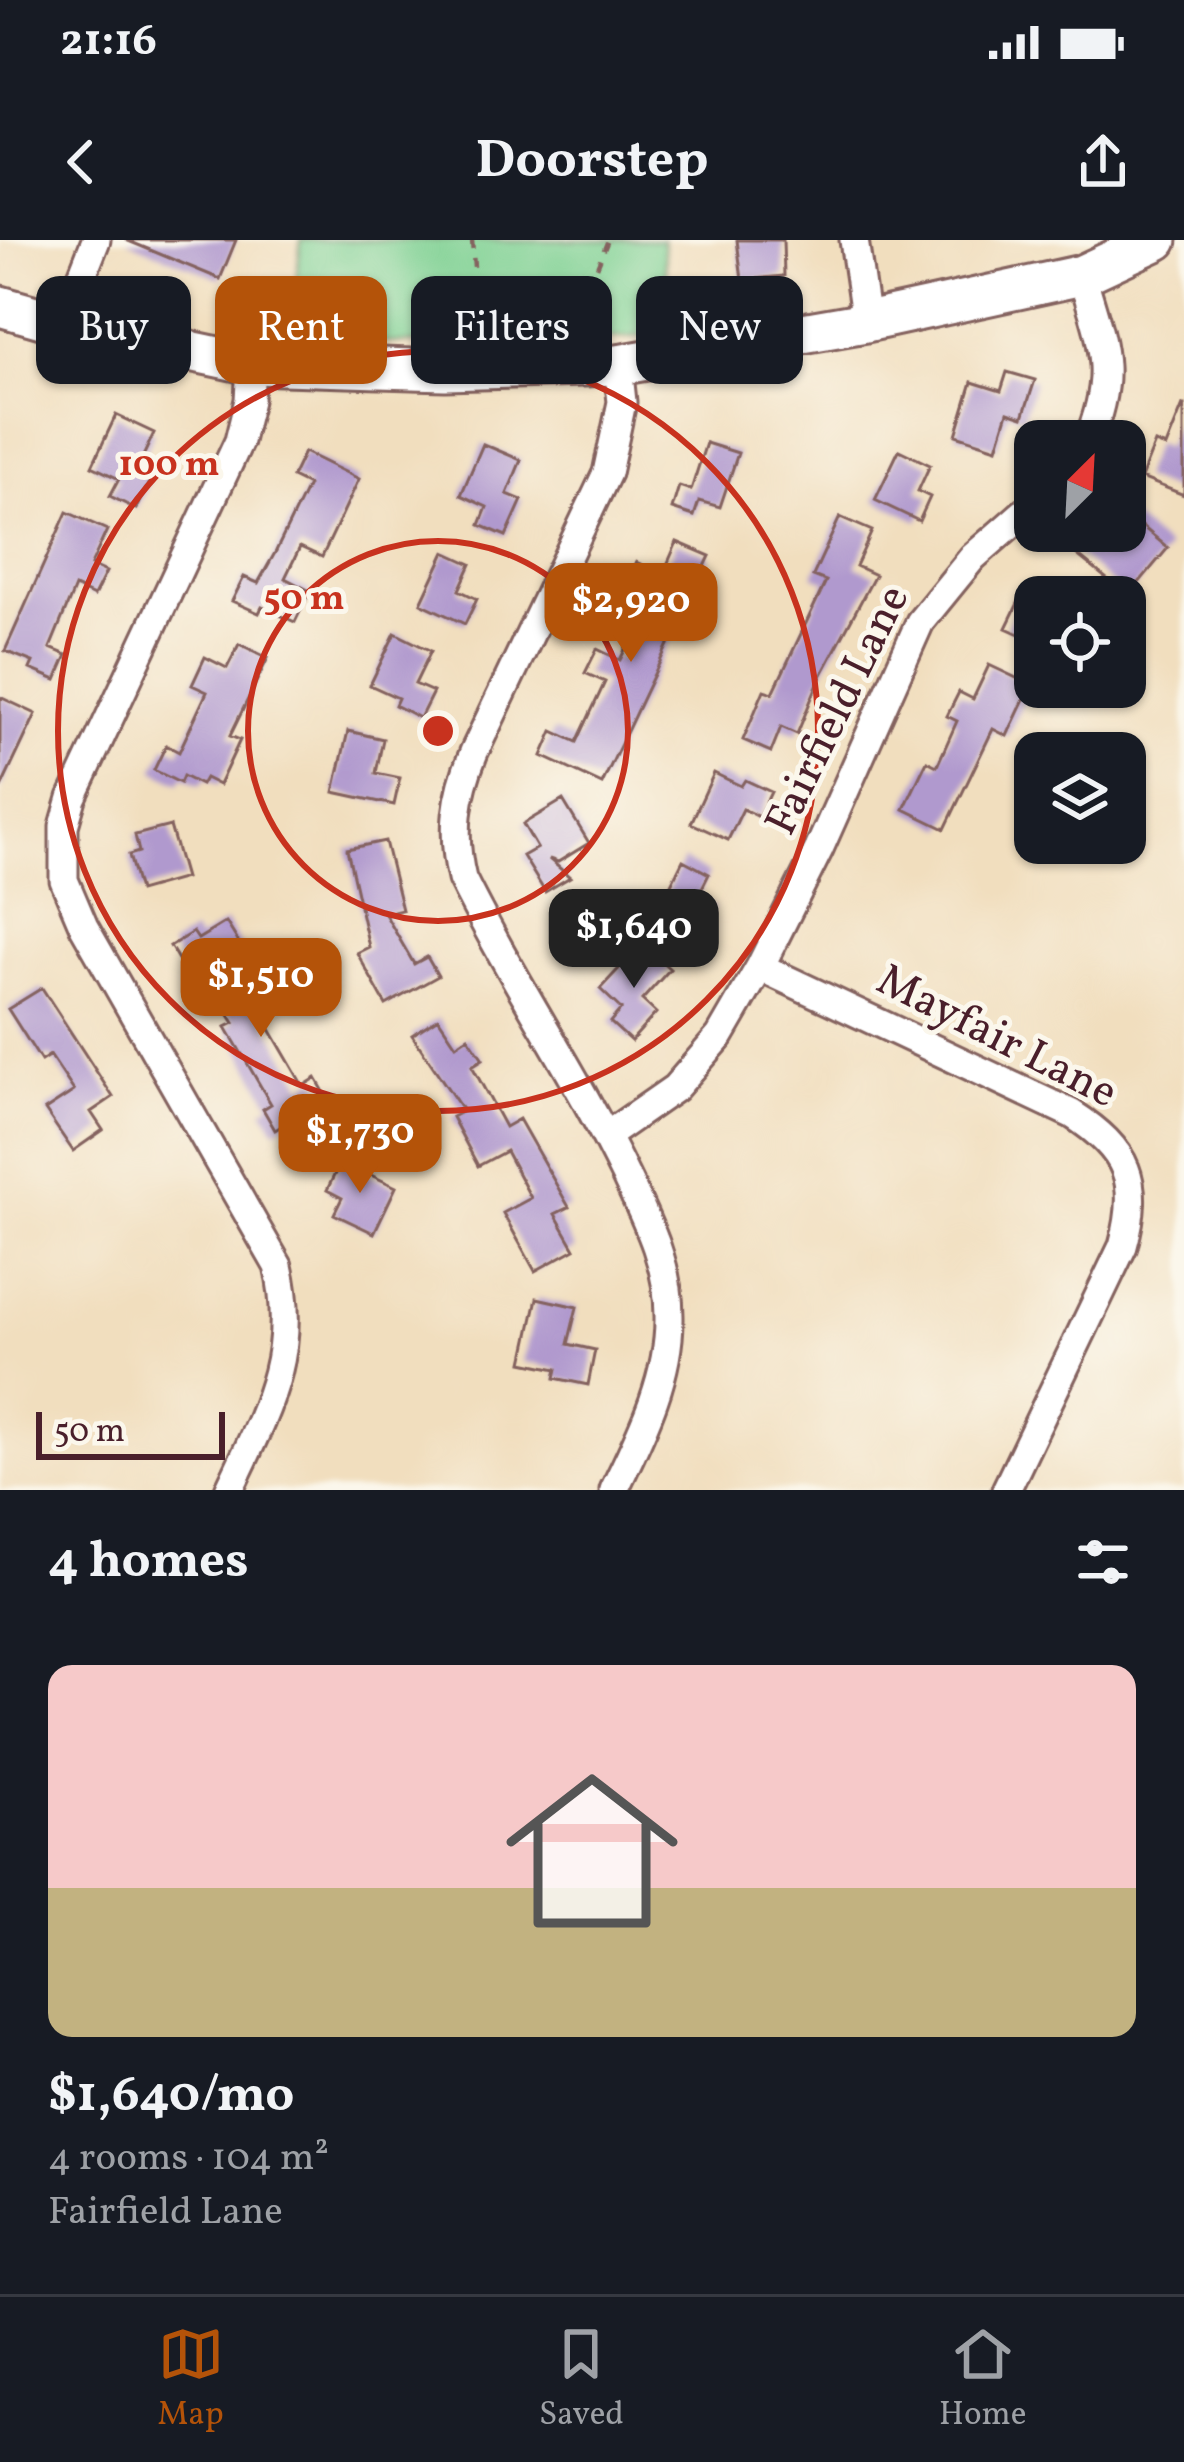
<!DOCTYPE html>
<html lang="en">
<head>
<meta charset="utf-8">
<style>
  :root { --surface:#171b24; --page:#242831; --text:#f1f3f6; --muted:#9ea1a6; --line:#363941; --accent:#b45309 }
  body { margin:0; font-family:Vollkorn,serif; background:var(--page); color:var(--text); height:100vh; display:flex; flex-direction:column; font-size:45px; white-space:nowrap }
  * { box-sizing:border-box; margin:0 }
  p { font-size:39px; color:var(--muted) }
  .icon { flex:none; width:66px; height:66px; fill:none; stroke:currentColor; stroke-width:2; stroke-linecap:round; stroke-linejoin:round }
  .map { position:relative; height:1250px; overflow:hidden }
  .details { display:flex; flex-direction:column; background:var(--surface); flex:1 }
  .details>* { flex:none }
  .banner { position:absolute; left:36px; top:36px; width:1113px; height:108px; display:flex; gap:24px }
  .needle { width:78px; rotate:24deg }
  .fabs { position:absolute; left:1014px; top:180px; display:grid; gap:24px }
  .fabs a { display:grid; place-items:center; width:132px; height:132px; border-radius:24px; background:var(--surface); box-shadow:0 3px 9px #0004; font-size:60px }
  .scale { position:absolute; left:36px; bottom:30px; width:189px; box-sizing:border-box; padding-left:12px; border:6px solid #4a1f2b; border-top:0; font-size:33px; line-height:42px; white-space:nowrap; color:#4a1f2b; -webkit-text-stroke:9px #fbf7ec; paint-order:stroke }
  .price { position:absolute; translate:-50% -102px; padding:0 27px; border-radius:24px; background:var(--accent); color:#fff; font-size:39px; line-height:78px; filter:drop-shadow(0 3px 6px #0008) }
  .price::after { content:''; position:absolute; left:50%; top:72px; width:36px; height:27px; margin-left:-18px; background:inherit; clip-path:polygon(0 0,100% 0,50% 100%) }
  .price.current { background:#222; color:#fff }
  ul { padding:0; list-style:none }
  li { display:grid; align-content:center; gap:24px; height:636px; padding:0 48px }
  li span { display:grid; place-items:center; height:372px; border-radius:24px; color:#555 }
  li>.icon { margin-inline-start:auto }
  span .icon { width:216px; height:216px; fill:#fffc; stroke-width:1 }
  li b { font-size:51px }
  h2 { display:flex; justify-content:space-between; align-items:center; height:144px; padding:0 48px; font-size:51px }
  .tag { padding:0 42px; border-radius:24px; background:var(--surface); box-shadow:0 3px 9px #0004; font-size:42px; line-height:108px }
  .tag.current { background:var(--accent); color:#fff }
  .status { display:flex; justify-content:space-between; align-items:center; height:84px; padding:0 60px; background:var(--surface); direction:ltr }
  .status svg { height:33px; fill:currentColor }
  header { display:flex; justify-content:space-between; align-items:center; height:156px; padding:0 48px; background:var(--surface); font-size:54px; font-weight:700 }
  .tab-bar { display:flex; justify-content:space-around; align-items:center; height:168px; border-top:3px solid var(--line); background:var(--surface); font-size:33px; color:var(--muted) }
  .tab-bar a { display:grid; justify-items:center; gap:6px }
  .tab-bar .current { color:var(--accent) }
  .map>svg:first-child { display:block }
</style>
</head>
<body>
<div class="status"><b>21:16</b><svg viewBox="0 0 49 12"><path d="M0 12V9h3v3zM5 12V6h3v6zM10 12V3h3v9zM15 12V0h3v12zM26 1h20v11H26zM47 4h2v5h-2z"/></svg></div>
<header><svg class="icon" aria-label="back" viewBox="0 0 24 24"><path d="M15 5l-7 7 7 7"/></svg>Doorstep<svg class="icon" aria-label="share" viewBox="0 0 24 24"><path d="M12 15V3M7 8l5-5 5 5M5 13v7h14v-7"/></svg></header>
<div class="map">
<svg width="1184" height="1250" viewBox="0 0 1184 1250">
  <rect width="100%" height="100%" fill="#fbf7ec"/>
  <filter id="ink" filterUnits="userSpaceOnUse"><feTurbulence type="fractalNoise" baseFrequency=".00833" numOctaves="2"/><feDisplacementMap in="SourceGraphic" scale="24" xChannelSelector="R" yChannelSelector="G"/><feConvolveMatrix kernelMatrix="1 2 1 2 8 2 1 2 1" color-interpolation-filters="sRGB"/></filter>
  <filter id="wash" filterUnits="userSpaceOnUse"><feTurbulence type="fractalNoise" baseFrequency=".004" numOctaves="4" result="noise"/><feDisplacementMap in="SourceGraphic" scale="48" xChannelSelector="R" yChannelSelector="G"/><feGaussianBlur stdDeviation="2.7" result="paint"/><feColorMatrix in="noise" values="0 0 0 0 0 0 0 0 0 0 0 0 0 0 0 0 0 1.4 0 .05"/><feComposite in="paint" operator="in"/></filter>
  <g filter="url(#wash)">
    <rect width="100%" height="100%" fill="#f1debe"/>
    <path fill="#7dd092" stroke="#64785e" stroke-width="3" d="M301,0H663L672,94C539,105 408,106 275,99L296,41Z"/>
    <g id="blocks">
      <path fill="#b099ce" d="M126,0H236L220,39Z
        M737,0H783L784,36L742,40Z
        M1007,132L1035,140L1023,177L1008,172L997,208L956,195L972,142L1001,151Z
        M1183,165H1184V255L1141,238L1155,203L1166,207Z
        M116,175L154,193L138,227L153,234L136,269L110,256L119,239L92,226Z
        M706,203L738,213L720,267L699,261L694,276L672,269L679,246L691,250Z
        M483,204L521,220L507,254L522,260L506,296L480,285L487,267L461,255Z
        M899,210L930,225L918,251L930,257L919,281L875,260Z
        M304,212L359,239L322,317L300,307L285,338L310,351L295,382L262,367L259,373L232,361L244,337L258,343L276,311L308,245L292,237Z
        M67,272L107,290L91,325L106,332L94,356L75,347L50,408L67,415L56,440L30,429L33,422L5,411Z
        M840,277L872,291L856,326L875,335L820,438L797,494L781,487L771,512L743,500L764,450L773,453L826,341L813,336Z
        M1131,277L1168,308L1128,356L1076,314L1094,292L1109,304L1120,291H1125Z
        M677,302L710,316L602,544L542,516L553,491L577,502L605,442L585,433L597,409L620,420L650,359L625,348L636,322L663,334Z
        M445,312L471,324L459,350L477,359L465,384L421,363Z
        M1021,357L1035,363V401L1006,388Z
        M395,393L431,411L415,444L433,452L420,478L395,465L398,458L370,445Z
        M239,404L268,418L230,496L240,500L219,545L205,538L201,545L183,536L180,543L154,530L166,505L179,512L207,452L192,445L205,417L227,428Z
        M989,425L1031,445L1007,496L993,489L945,589L904,569L927,521L937,526L957,481L947,476L959,452L973,459Z
        M0,457L36,474L0,550Z
        M348,491L383,499L376,533L400,538L394,565L334,552Z
        M714,533L741,546L745,540L771,552L759,577L743,569L728,600L691,583Z
        M563,560L589,603L558,622L549,619L570,637L545,652L523,616L537,608L523,584Z
        M170,586L185,638L139,651L129,615L139,612L135,595Z
        M385,601L402,670L385,674L414,724L427,717L438,736L386,765L357,713L369,707L347,609Z
        M683,620L709,634L697,658L715,667L702,693L658,671Z
        M226,682L257,732L242,741L303,846L316,838L349,895L311,917L290,881L275,890L263,869L271,864L226,787L234,783L198,726L186,733L170,706L193,692L198,699Z
        M642,704L670,729L642,760L656,773L631,801L610,782L621,769L600,749Z
        M42,748L113,857L91,872L103,890L73,911L45,870L74,851L50,815L41,821L8,769Z
        M438,778L456,805L468,797L483,819L472,826L505,887L519,879L569,967L555,974L575,1009L535,1031L503,973L531,958L506,911L478,926L452,877L463,871L412,795Z
        M341,921L396,947L374,993L334,974L342,958L327,950Z
        M537,1058L577,1067L568,1104L595,1110L588,1145L555,1138L557,1129L523,1122Z"/>
    </g>
  </g>
  <g filter="url(#ink)">
    <use href="#blocks" fill-opacity="0" stroke="#84625e" stroke-width="3"/>
    <g fill="none" stroke-linecap="round" stroke-linejoin="round">
      <g stroke="#84625e" stroke-width="33">
        <path id="street" d="M854,0L866,82
          M1082,35C1102,104 1117,131 1088,201
          M63,84L96,0
          M760,727L1072,874C1128,910 1141,941 1123,1006L1006,1250
          M606,896L675,848L720,796L760,727L819,609L920,382L973,317L1035,263
          M229,1250C265,1173 299,1114 278,1026L84,687L64,640V586L72,558L239,201L249,160L251,124
          M614,1250C640,1196 670,1138 669,1076C669,1025 648,983 626,937C577,835 512,741 462,639C451,593 456,556 474,512L607,233L622,162L618,125"/>
      </g>
      <g stroke="#84625e" stroke-width="45">
        <path id="secondary" d="M0,66L63,84L251,124L445,130L618,125L866,82L1082,35L1157,0"/>
      </g>
      <path stroke="#84625e" stroke-width="4.5" stroke-dasharray="9 9" stroke-linecap="butt" d="M472,0L474,27
        M582,96V64L608,0"/>
      <use href="#street" stroke="#fff" stroke-width="27"/>
      <use href="#secondary" stroke="#fff" stroke-width="39"/>
    </g>
  </g>
  <g fill="none" stroke="#c8321e" stroke-width="6">
    <circle cx="438" cy="491" r="190"/>
    <circle cx="438" cy="491" r="380"/>
  </g>
  <g text-anchor="middle" dominant-baseline="central" stroke-width="10" stroke-linejoin="round" paint-order="stroke">
    <g font-size="45" fill="#4a1f2b" stroke="#fbf7ec">
      <text transform="translate(839 471) rotate(-64)">Fairfield Lane</text>
      <text transform="translate(996 798) rotate(27)">Mayfair Lane</text>
    </g>
  </g>
  <circle cx="438" cy="491" r="18" fill="#c8321e" stroke="#fbf7ec" stroke-width="6"/>
  <g font-size="36" text-anchor="middle" font-weight="bold" fill="#c8321e" stroke="#fbf7ec" stroke-width="10" stroke-linejoin="round" paint-order="stroke">
    <text x="169" y="235">100 m</text>
    <text x="304" y="369">50 m</text>
  </g>
</svg>
<div class="fabs">
<a><svg class="needle" viewBox="-14 -14 28 28"><path d="M0-13l5 13h-10z" fill="#e53935"/><path d="M0 13l5-13h-10z" fill="#9ea1a6"/></svg></a>
<a><svg class="icon" aria-label="locate" viewBox="0 0 24 24"><circle cx="12" cy="12" r="6"/><path d="M12 2v4M12 18v4M2 12h4M18 12h4"/></svg></a>
<a><svg class="icon" aria-label="layers" viewBox="0 0 24 24"><path d="M12 4l9 5-9 5-9-5zM3 14l9 5 9-5"/></svg></a>
</div>
<div class="scale">50 m</div>
<b class="price" style="left:631px;top:425px">$2,920</b>
<b class="price current" style="left:634px;top:751px">$1,640</b>
<b class="price" style="left:261px;top:800px">$1,510</b>
<b class="price" style="left:360px;top:956px">$1,730</b>
<div class="banner">
<a class="tag">Buy</a>
<a class="tag current">Rent</a>
<a class="tag">Filters</a>
<a class="tag">New</a>
</div>
</div>
<section class="details">
<h2>4 homes<svg class="icon" aria-label="filters" viewBox="0 0 24 24"><path d="M4 7h16M4 17h16"/><circle cx="9" cy="7" r="2"/><circle cx="15" cy="17" r="2"/></svg></h2>
<ul>
<li><span style="background:linear-gradient(#f6c9c9 60%,#c2b280 0)"><svg class="icon" aria-label="home" viewBox="0 0 24 24"><path d="M3 11l9-7 9 7M6 9v11h12V9"/></svg></span><div><b>$1,640/mo</b><p>4 rooms · 104 m²</p><p>Fairfield Lane</p></div></li>
</ul>
</section>
<nav class="tab-bar">
<a class="current"><svg class="icon" aria-label="map" viewBox="0 0 24 24"><path d="M3 6l6-2 6 2 6-2v14l-6 2-6-2-6 2zM9 4v14M15 6v14"/></svg>Map</a>
<a><svg class="icon" aria-label="saved" viewBox="0 0 24 24"><path d="M7 4h10v16l-5-4-5 4z"/></svg>Saved</a>
<a><svg class="icon" aria-label="home" viewBox="0 0 24 24"><path d="M3 11l9-7 9 7M6 9v11h12V9"/></svg>Home</a>
</nav>
</body>
</html>
